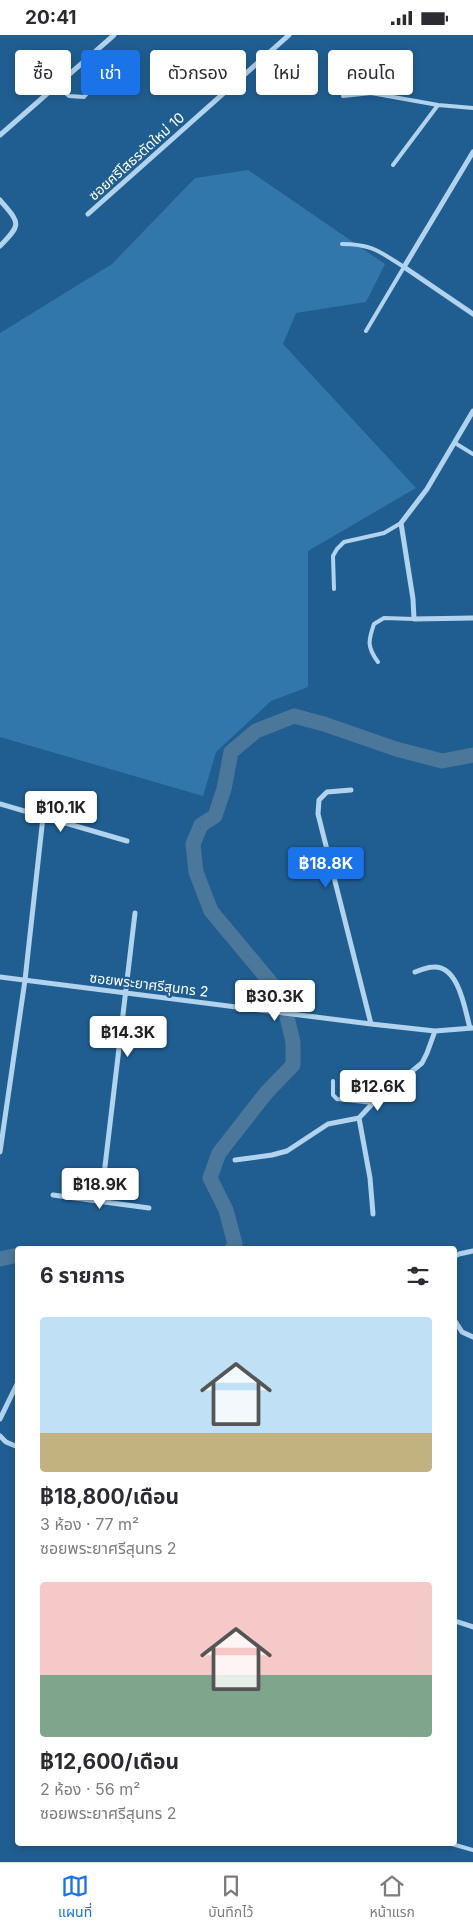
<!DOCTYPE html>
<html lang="th">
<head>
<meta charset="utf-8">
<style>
  :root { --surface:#fff; --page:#f7f7f7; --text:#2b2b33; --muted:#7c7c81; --line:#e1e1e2; --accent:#1a73e8 }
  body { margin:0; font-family:Inter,"Noto Sans Thai",sans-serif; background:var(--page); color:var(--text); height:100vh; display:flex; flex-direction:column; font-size:19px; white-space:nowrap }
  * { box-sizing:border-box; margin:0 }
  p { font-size:16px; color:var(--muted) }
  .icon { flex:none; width:28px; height:28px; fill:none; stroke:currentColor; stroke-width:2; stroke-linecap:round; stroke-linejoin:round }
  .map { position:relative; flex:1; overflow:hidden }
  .side { position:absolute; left:15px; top:1211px; width:442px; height:600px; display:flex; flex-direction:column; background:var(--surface); border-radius:5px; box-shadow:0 2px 8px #0003 }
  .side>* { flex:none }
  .banner { position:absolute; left:15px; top:15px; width:444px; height:45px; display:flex; gap:10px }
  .price { position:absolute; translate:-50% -42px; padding:0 11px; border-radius:5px; background:#fff; color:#222; font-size:16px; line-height:32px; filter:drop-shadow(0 1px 2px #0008) }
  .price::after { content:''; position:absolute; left:50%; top:30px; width:15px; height:11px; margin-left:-8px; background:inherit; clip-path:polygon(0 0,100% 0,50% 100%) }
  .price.current { background:var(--accent); color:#fff }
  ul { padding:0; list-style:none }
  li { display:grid; align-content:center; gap:10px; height:265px; padding:0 25px }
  li span { display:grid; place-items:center; height:155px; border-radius:5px; color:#555 }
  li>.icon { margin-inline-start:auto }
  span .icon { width:90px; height:90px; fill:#fffc; stroke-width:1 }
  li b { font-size:21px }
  h2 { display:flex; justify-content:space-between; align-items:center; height:60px; padding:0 25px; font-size:21px }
  .pill { padding:0 18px; border-radius:5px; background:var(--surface); box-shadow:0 2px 8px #0003; font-size:18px; line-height:45px }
  .pill.current { background:var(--accent); color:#fff }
  .status { display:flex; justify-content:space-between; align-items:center; height:35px; padding:0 25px; background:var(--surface); direction:ltr }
  .status svg { height:14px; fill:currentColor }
  .dock { display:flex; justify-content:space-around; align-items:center; height:70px; border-top:1px solid var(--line); background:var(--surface); font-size:14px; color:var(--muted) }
  .dock a { display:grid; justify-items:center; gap:2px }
  .dock .current { color:var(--accent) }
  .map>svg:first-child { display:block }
</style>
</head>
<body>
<div class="status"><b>20:41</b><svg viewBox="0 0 49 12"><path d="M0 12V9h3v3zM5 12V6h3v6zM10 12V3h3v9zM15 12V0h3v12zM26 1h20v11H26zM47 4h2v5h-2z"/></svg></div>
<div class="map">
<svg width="473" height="1827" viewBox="0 0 473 1827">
  <rect width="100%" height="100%" fill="#205e91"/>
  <path fill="#3177ac" d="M248,135L385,229L366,267L296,278L283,309L416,453L308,516V652L271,666L216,717L203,761L0,702V298L112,229L195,143Z"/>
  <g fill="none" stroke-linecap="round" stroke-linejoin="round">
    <path stroke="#4b779a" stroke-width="15" d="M232,1214L235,1209L226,1175L210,1143L219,1118L266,1058L293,1030V1007L282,961L211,876L196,837L193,809L201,790L215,781L224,754L231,717L256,696L294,681L324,689L396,714L442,726L473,720
      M0,1224L18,1220"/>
    <path stroke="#b1d3ed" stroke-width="4" d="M56,50L69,61L84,62L116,26
      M343,61L371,58L438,70L473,73
      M393,130L438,70
      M342,209C372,209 380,217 404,232L366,296
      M455,408L473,419
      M334,554L333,521L337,514L344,507L384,498L401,488
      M378,627C367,612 368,606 374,589L384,583L414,584
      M333,1046V1060L337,1064L373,1068
      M452,1809L473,1815"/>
    <path stroke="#b1d3ed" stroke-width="5" d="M0,100L114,0
      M473,117L404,232L473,279
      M0,165C19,188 23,188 0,211
      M88,179L289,0
      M473,376L427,454L401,488L413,564L414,584L473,583
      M351,755L327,757L319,765L318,779L371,989
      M0,769L127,806
      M415,937C420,935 428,932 434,932C459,931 465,975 470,993
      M0,942L371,989L435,996L473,993
      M0,1117L25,945L43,782
      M235,1125L272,1120L287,1116L328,1089L359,1083
      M53,1160L149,1173
      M101,1165L135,878
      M373,1179L370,1143L359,1083L373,1068L422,1028L427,1018L435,996
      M455,1221L459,1219L473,1216
      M455,1286L462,1297L473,1302
      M0,1384L18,1347
      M0,1401L6,1407L18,1412
      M455,1586L473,1592"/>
  </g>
  <g text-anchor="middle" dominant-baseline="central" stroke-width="4.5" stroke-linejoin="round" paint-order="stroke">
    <g font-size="14" fill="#fff" stroke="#205e91">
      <text transform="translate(136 121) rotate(-42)">ซอยศรีโสธรตัดใหม่ 10</text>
      <text transform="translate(149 949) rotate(7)">ซอยพระยาศรีสุนทร 2</text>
    </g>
  </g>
</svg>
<b class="price" style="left:61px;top:798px">฿10.1K</b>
<b class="price current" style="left:326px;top:854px">฿18.8K</b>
<b class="price" style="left:275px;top:987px">฿30.3K</b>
<b class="price" style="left:128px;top:1023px">฿14.3K</b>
<b class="price" style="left:378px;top:1077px">฿12.6K</b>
<b class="price" style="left:100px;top:1175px">฿18.9K</b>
<div class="banner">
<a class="pill">ซื้อ</a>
<a class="pill current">เช่า</a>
<a class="pill">ตัวกรอง</a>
<a class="pill">ใหม่</a>
<a class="pill">คอนโด</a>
</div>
<section class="side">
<h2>6 รายการ<svg class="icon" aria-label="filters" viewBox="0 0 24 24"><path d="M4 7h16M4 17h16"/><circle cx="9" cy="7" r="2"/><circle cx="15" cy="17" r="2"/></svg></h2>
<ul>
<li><span style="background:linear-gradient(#bfe0f5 75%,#c2b280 0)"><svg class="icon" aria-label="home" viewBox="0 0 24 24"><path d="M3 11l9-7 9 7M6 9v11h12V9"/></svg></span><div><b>฿18,800/เดือน</b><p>3 ห้อง · 77 m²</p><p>ซอยพระยาศรีสุนทร 2</p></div></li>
<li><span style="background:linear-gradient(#f6c9c9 60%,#7fa58c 0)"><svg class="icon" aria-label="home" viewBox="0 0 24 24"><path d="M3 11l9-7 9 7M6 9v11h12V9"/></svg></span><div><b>฿12,600/เดือน</b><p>2 ห้อง · 56 m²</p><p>ซอยพระยาศรีสุนทร 2</p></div></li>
</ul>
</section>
</div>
<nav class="dock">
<a class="current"><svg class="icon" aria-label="map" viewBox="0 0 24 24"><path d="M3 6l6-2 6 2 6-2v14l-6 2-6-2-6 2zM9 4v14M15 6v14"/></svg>แผนที่</a>
<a><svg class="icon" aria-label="saved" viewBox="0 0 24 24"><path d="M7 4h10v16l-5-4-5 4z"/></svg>บันทึกไว้</a>
<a><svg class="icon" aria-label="home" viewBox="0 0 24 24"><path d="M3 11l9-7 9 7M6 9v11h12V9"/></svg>หน้าแรก</a>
</nav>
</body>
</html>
